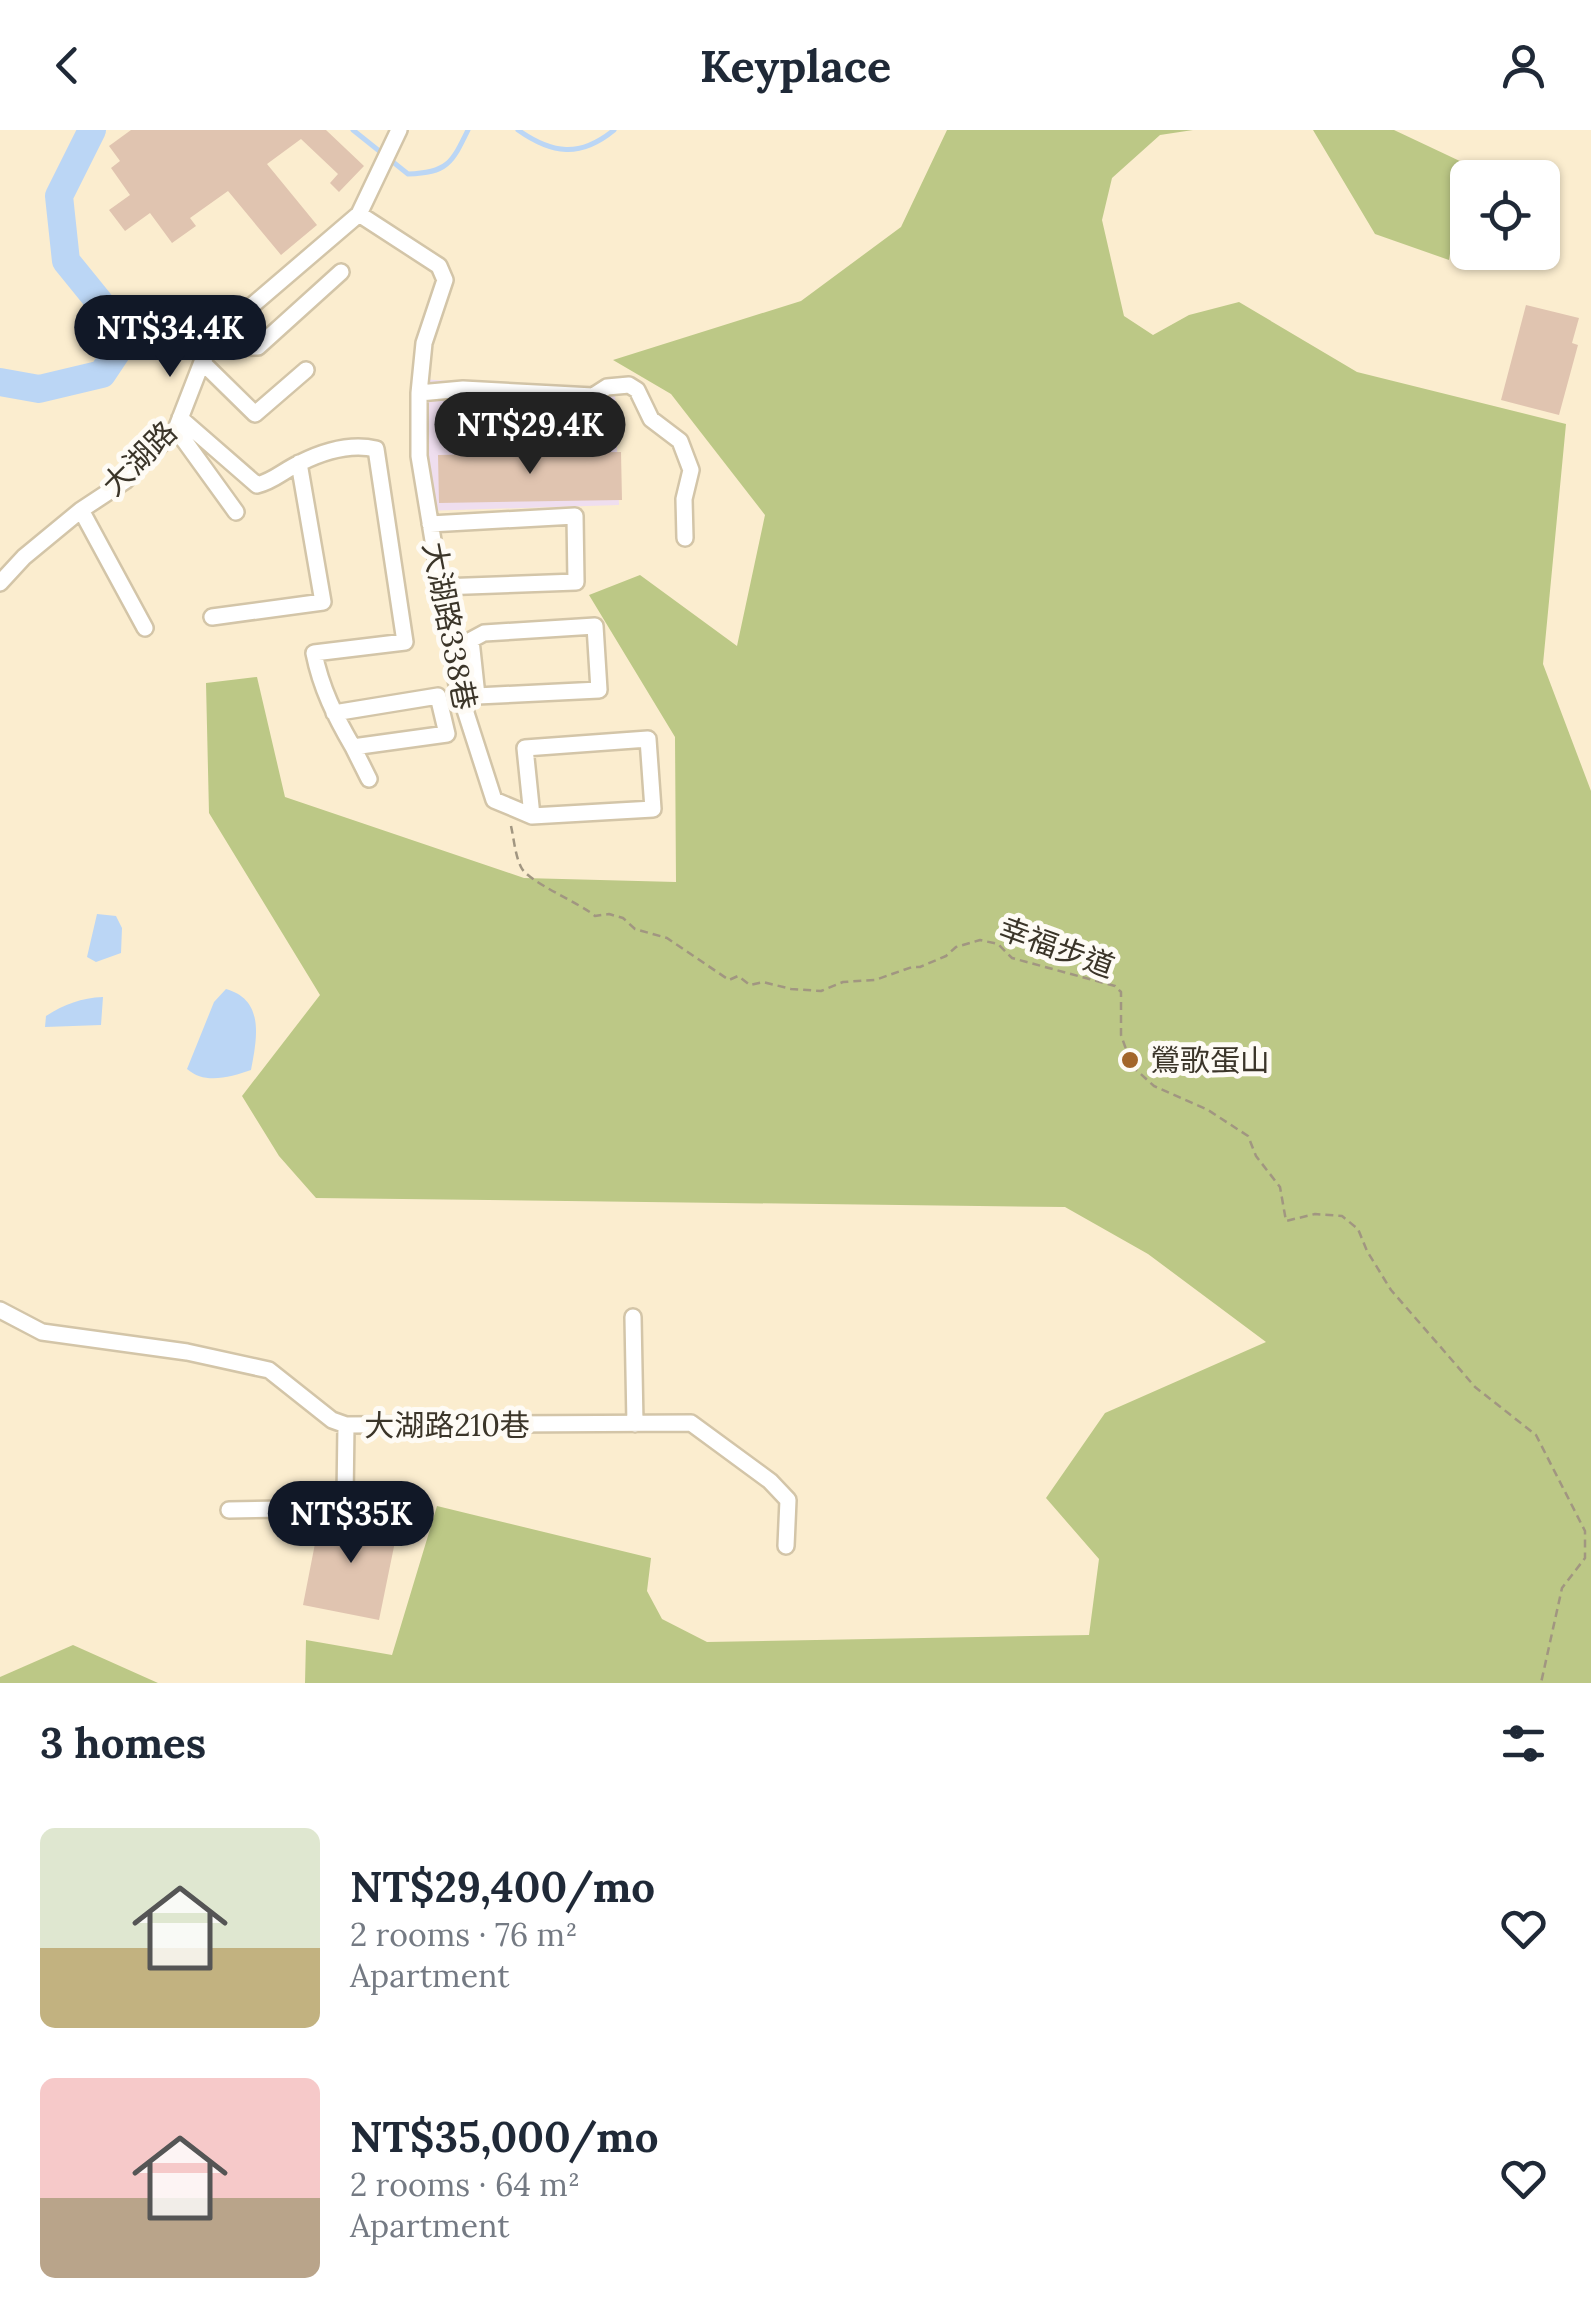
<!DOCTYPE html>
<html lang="en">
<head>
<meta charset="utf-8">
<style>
  :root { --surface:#fff; --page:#f2f2f3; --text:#1f2937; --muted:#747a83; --accent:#111827 }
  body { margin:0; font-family:Lora,"Noto Sans TC",serif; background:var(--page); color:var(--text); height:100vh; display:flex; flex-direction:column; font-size:38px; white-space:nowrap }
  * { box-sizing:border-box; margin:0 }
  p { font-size:32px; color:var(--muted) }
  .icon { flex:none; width:55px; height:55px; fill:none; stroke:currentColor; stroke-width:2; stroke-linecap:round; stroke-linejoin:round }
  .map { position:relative; height:1553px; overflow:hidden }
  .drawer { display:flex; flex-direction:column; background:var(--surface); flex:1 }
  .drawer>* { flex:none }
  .controls { position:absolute; left:1450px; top:30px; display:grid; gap:20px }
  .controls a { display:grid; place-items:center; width:110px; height:110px; border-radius:15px; background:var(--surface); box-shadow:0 2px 8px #0004; font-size:50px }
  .price { position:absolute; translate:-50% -85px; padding:0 22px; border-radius:35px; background:var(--accent); color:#fff; font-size:32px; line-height:65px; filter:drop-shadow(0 2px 5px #0008) }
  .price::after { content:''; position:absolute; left:50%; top:60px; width:30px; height:22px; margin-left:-15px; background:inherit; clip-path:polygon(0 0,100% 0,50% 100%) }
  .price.current { background:#222; color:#fff }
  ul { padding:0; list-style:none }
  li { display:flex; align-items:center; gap:30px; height:250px; padding:0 40px }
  li span { display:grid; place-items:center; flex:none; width:280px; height:200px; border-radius:15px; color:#555 }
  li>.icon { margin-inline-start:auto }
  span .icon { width:120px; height:120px; fill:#fffc; stroke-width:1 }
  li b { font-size:42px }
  h2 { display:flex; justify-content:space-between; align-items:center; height:120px; padding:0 40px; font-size:42px }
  header { display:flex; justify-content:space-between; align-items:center; height:130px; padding:0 40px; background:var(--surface); font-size:45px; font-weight:700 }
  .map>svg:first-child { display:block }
</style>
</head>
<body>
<header><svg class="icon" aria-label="back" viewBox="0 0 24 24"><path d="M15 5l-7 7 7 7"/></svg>Keyplace<svg class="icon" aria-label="person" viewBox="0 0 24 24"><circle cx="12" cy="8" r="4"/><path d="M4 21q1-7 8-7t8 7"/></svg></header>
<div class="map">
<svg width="1591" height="1553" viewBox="0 0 1591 1553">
  <rect width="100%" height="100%" fill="#fbedcf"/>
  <path fill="#efdeef" d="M422,249L615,263L619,375L424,381L410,299Z"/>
  <path fill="#bcc886" d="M947,0H1193L1160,5L1112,48L1102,90L1124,186L1153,205L1189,185L1239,172L1357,242L1566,294L1543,534L1591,661V1553H305L306,1510L392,1525L437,1376L651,1428L647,1461L662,1489L707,1512L1089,1505L1099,1429L1046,1368L1105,1283L1266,1212L1148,1124L1065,1077L316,1068L279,1026L242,966L320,865L209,683L206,553L257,547L285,667L524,748L676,752L675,607L589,465L640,445L737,516L765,385L671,264L613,230L801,171L901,97Z
    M1313,0H1394L1464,33L1449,130L1375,104Z
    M73,1515L158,1553H0V1547Z"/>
  <path fill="#bbd6f5" d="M97,784L116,786L122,798L121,823L96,832L87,827Z
    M226,859C265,870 257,908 251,940C230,947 205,955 187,939L214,872Z
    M103,867L101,895L45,897L46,886C65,874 81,868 103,867Z"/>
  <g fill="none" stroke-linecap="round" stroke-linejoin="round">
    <path stroke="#bbd6f5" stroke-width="5" d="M353,0L408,44C447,43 452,33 468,0
      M518,0C552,24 580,28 614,0"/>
    <path stroke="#bbd6f5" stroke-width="28" d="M0,252L39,259L102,244L118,220L105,179L66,131L59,66L92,0"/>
  </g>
  <path fill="#e0c4b0" d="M131,0H326L364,36L339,62L330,53L338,44L301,9L267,34L317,95L281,125L228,61L190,88L196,96L172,113L150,83L125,101L109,80L130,65L111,38L120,31L109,16Z
    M1526,175L1579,188L1572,213L1578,215L1559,285L1501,270Z
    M621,322L622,370L439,373L438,325Z
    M361,1384L399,1392L379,1490L303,1475L320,1388L358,1396Z"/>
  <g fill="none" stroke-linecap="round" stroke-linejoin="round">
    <g stroke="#d3c5a8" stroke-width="20">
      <path id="minor" d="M359,84L439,136L445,150L424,213L419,263V326L457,555L494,670L532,686L653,679L648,609L525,618L532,686
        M210,218L258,217L341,142
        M202,232L255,284L306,240
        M419,263L463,259L593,266L607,257L629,255L637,260L651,289L680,311L691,340L684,369L685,408
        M180,288L257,355C274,351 284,340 300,333C324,321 350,313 376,319L405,512L314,523C321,558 335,586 353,617L447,604L438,566L334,583
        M176,299L236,382
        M81,380L145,498
        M430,394L575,386L576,452L440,457
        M0,453L24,427L81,380L125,351L176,299L202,232L220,203L359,84L399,0
        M212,487L323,472L299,333
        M462,573L477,566L599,560L595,496L484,503L471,510L477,566
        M353,617L369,649
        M0,1180L42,1202L187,1222L269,1240L332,1290L346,1295L691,1293L770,1351L788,1370L786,1416
        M633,1187L635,1294
        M229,1380L284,1379L291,1369H345L346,1295"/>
    </g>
    <path stroke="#a19681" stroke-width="2.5" stroke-dasharray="8 5" stroke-linecap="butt" d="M511,696C514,709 515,725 521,737C528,752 580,773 595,786L609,784L623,788L635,799L667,808L729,850L738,846L750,855L763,852L791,859L821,861L843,852L875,850L912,837H920L946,826L956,817L980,810L998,814L1012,828L1115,856L1121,862V905L1132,936L1154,956L1208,980L1248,1006L1256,1026L1280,1057L1286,1091L1315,1084L1342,1086L1358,1099L1367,1121L1391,1160L1451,1229L1475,1257L1536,1305L1585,1401V1428L1562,1458L1541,1553"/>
    <use href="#minor" stroke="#fff" stroke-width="15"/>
  </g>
  <circle fill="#a3662a" stroke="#fefbf5" stroke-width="4" cx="1130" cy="930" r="10"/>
  <g text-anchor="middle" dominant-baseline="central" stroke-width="10" stroke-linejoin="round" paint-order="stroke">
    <g font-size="30" fill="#3b3529" stroke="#fefbf5">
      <text transform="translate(139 328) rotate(-45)">大湖路</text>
      <text transform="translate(450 496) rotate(79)">大湖路338巷</text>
      <text transform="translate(1057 817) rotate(20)">幸福步道</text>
      <text x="447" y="1295">大湖路210巷</text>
    </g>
    <g font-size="30" fill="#3b3529" stroke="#fefbf5" text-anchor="start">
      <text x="1150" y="930">鶯歌蛋山</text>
    </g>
  </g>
</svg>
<div class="controls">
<a><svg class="icon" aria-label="locate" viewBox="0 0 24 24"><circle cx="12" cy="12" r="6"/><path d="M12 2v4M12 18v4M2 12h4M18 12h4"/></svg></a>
</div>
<b class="price" style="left:170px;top:250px">NT$34.4K</b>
<b class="price current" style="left:530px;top:347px">NT$29.4K</b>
<b class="price" style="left:351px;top:1436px">NT$35K</b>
</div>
<section class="drawer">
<h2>3 homes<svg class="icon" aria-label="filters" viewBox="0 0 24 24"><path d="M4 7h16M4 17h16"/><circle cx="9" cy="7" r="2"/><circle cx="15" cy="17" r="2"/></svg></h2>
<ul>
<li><span style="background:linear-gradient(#dfe7d0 60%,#c2b280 0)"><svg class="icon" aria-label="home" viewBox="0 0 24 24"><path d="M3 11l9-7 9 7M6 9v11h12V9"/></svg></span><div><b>NT$29,400/mo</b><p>2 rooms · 76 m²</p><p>Apartment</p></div><svg class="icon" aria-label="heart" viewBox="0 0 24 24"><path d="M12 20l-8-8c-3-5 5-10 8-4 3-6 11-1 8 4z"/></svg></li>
<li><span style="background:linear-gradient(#f6c9c9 60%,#b9a48a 0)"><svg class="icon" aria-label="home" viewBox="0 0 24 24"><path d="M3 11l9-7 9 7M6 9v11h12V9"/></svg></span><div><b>NT$35,000/mo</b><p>2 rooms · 64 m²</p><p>Apartment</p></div><svg class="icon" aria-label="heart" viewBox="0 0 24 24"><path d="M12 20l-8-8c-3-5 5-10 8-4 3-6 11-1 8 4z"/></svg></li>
</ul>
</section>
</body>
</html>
